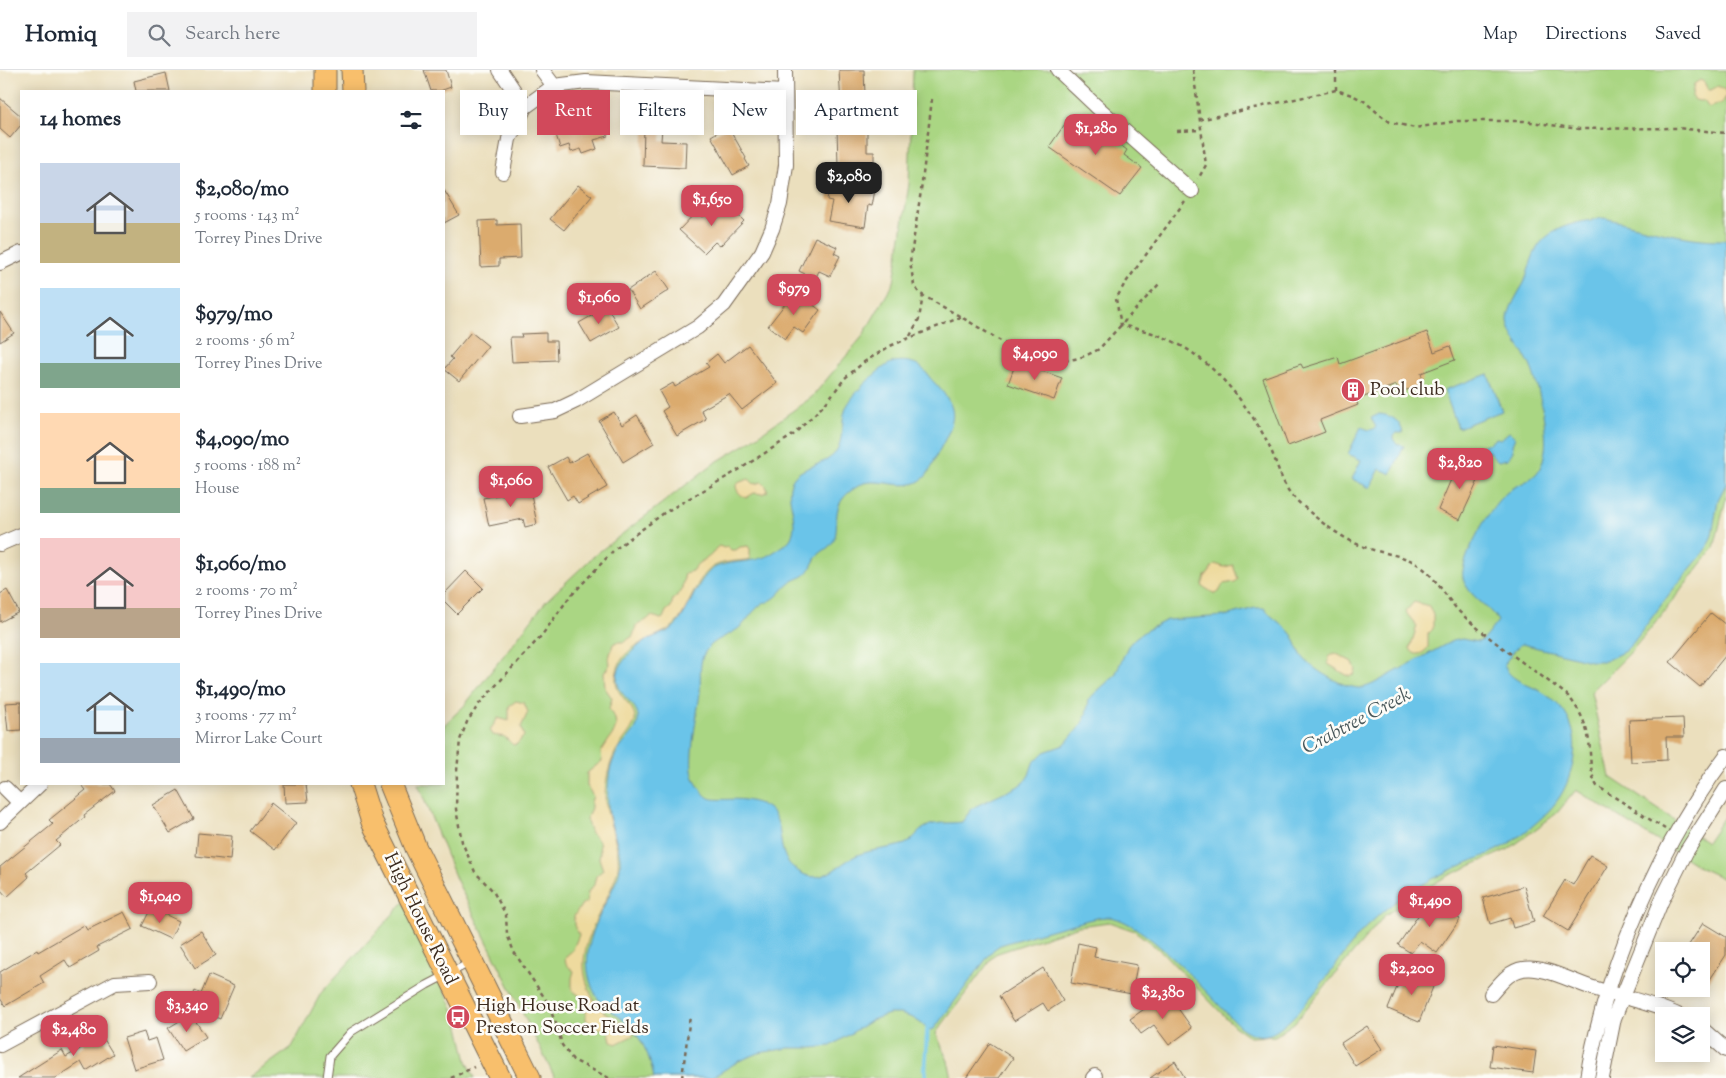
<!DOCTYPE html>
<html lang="en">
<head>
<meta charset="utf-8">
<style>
  :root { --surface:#fff; --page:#f2f2f3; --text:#1f2937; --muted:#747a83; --line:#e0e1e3; --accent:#d1495b }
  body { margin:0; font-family:"Sorts Mill Goudy",serif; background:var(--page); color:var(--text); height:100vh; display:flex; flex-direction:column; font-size:19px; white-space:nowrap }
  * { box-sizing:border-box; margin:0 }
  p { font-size:16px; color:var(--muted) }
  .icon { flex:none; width:28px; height:28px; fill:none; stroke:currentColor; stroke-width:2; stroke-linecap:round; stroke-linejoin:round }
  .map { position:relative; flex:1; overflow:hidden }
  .sheet { position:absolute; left:20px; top:20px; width:425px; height:695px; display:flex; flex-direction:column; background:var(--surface); border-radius:0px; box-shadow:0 2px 12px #0003 }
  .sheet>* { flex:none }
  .guide { position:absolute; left:460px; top:20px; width:475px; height:45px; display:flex; gap:10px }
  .controls { position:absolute; left:1655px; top:872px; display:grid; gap:10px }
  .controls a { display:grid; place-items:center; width:55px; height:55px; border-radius:0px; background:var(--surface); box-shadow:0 2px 12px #0003; font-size:25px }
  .price { position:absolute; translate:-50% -42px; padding:0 11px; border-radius:10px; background:var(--accent); color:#fff; font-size:16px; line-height:32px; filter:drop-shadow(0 1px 2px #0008) }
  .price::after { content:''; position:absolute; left:50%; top:30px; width:15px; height:11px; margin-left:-8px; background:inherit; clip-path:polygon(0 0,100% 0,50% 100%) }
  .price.current { background:#222; color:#fff }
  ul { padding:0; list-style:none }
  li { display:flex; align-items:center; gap:15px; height:125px; padding:0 20px }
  li span { display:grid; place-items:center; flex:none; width:140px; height:100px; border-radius:0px; color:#555 }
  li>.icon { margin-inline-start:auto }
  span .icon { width:60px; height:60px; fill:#fffc; stroke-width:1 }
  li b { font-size:21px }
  h2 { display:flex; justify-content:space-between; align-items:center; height:60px; padding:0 20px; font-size:21px }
  .pill { padding:0 18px; border-radius:0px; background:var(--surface); box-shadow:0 2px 12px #0003; font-size:18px; line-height:45px }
  .pill.current { background:var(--accent); color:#fff }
  header { display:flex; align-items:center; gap:30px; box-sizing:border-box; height:70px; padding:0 25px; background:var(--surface); border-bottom:1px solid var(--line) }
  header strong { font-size:24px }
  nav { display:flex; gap:28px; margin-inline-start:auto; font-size:18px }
  .search { width:350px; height:45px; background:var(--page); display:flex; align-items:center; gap:12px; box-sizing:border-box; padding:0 18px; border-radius:0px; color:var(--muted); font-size:19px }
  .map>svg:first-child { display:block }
</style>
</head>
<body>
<header>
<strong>Homiq</strong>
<div class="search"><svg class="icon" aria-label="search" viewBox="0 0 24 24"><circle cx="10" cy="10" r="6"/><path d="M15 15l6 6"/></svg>Search here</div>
<nav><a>Map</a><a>Directions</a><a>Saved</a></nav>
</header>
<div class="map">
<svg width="1726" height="1008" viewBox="0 0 1726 1008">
  <rect width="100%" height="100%" fill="#fdfcf7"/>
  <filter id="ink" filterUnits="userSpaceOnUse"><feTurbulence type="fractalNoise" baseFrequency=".02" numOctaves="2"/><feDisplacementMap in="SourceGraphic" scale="10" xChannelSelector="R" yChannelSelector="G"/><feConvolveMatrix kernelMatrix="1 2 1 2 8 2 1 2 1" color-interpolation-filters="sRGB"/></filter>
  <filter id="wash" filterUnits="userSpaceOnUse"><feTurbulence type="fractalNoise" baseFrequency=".0096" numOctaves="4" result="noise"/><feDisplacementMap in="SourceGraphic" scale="20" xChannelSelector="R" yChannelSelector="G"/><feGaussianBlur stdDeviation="1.12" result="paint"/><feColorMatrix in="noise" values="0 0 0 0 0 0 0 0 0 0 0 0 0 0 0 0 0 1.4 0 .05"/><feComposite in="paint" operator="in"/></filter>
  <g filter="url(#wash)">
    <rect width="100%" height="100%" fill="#ebdfbd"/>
    <path fill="#aad683" stroke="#728050" d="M913,0H1726V429L1714,478L1656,552L1629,584L1591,622L1610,707L1707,772L1726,744V810L1701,798L1576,720L1557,743L1509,779L1445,807L1385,845L1294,953L1275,966L1250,967L1234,956L1162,882L1135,861L1109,852L1079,856L995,884L936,963L948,991L952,1008H555L456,809L418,714H444V655L464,636L547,530L595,485L713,394L746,374L812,327L862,267L894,212L909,114Z
      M404,832L450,932L458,952L467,991L475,1008H249L292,977L321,923Z"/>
    <path fill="#eeda9e" stroke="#94825e" d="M1700,10L1704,12L1708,20H1711L1718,16L1726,21V26L1722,34H1717L1709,38L1704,31C1688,31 1692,27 1694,14Z
      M749,409L754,414L762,412L766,416L768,421L763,424L754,423L746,428C741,425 736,422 736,415L740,412Z
      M719,476L724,478L727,476L731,480H736L740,477L748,476L750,479V489C738,492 720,490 710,499C693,512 688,545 672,557C653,570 623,574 617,601C610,628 637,631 635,652C630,663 622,671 616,681C609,694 606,709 605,724C605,750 625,782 616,806C605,839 576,873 586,910C589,919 592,930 599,937C609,949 626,951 634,965L616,974L611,971L609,962L607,960L597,958L586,950V935L580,926L572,920V908L574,901C569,897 562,893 567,885C569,883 572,882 573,879C575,874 577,870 579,865L574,855V846L582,834L587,832L588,822L594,815L596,806L603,800L599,788L600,783L599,771L591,763L586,749L591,738V732L593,726L587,716V703L602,691L601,682L614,662L616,656L615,649L609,639L612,628L605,618L604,603L610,594L609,588L613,574L617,572H624L633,566L636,556C638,554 641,554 643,552C653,547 647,544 661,549L663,548L666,541L671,537L673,529L681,522L685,503L692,501C700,489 702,493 711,485C714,482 714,479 719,476Z
      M1215,494L1224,497L1233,495L1238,509L1235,512L1223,514L1219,522L1215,524L1202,516L1205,506L1209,503L1211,498Z
      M1414,532L1429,536L1433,545V559L1428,564V577C1424,584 1414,588 1410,578L1417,556L1407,544L1406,541Z
      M1335,583L1352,592L1356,599L1354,605L1348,606L1328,594L1329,587Z
      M516,631L524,633L528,642L521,657L524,666L517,674L513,675L505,667L493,665L490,660L498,648L509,651V636Z"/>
    <path fill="#6bc4e9" stroke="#537784" d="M1604,148C1644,157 1685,171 1726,170V414L1718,430L1712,465L1706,480L1670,523L1633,573L1625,581L1605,591H1590L1522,574L1519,575L1504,594C1508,610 1530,615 1542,622C1569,639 1579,662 1573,693C1566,724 1554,738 1530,758C1520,766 1511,773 1499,779C1480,789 1459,795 1440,805C1419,816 1397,829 1380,844C1375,849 1370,853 1366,857C1345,879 1294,960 1267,965C1256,967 1247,962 1239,956C1213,930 1143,848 1108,847C1098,847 1087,850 1078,853C1052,859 1026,867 1000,875L993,880L934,959L931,960L913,948L900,944H889L872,950L831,976L812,978H789L759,983L739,991L711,1008H654C650,986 642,967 625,952C608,936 598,937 590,911C581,881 597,850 610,824C614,815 619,807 620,798C622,783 615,768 611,753C607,738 607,723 609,707C610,698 613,689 618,681C624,671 637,662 638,651C641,631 612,627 618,602C622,588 637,576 649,569C657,565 667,563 674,557C690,542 697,506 716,497C730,491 747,493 761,488C767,487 772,483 777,480C783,476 787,474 791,468C800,449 785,429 791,413C798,395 824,397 835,383C845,369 840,353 846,338C852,324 878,299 891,293C899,290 911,291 918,295C924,299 927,304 931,309C959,338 958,346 939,381C934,389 932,399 926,406C909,424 885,408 864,413C859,415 852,420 848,423C829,440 842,458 832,473C829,478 822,481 818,485C814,490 812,496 809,501C803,508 800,507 793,511C784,516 781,524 773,529C760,537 769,527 757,538C750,544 746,553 739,558C729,566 717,568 708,578C706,581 704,583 703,586C699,596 701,611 700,622C698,642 688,688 693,705C695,712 702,724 709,728C715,731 735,728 745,730C797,738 768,777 794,798C822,821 836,793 860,784C874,779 890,779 905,774C914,770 917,761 926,757C935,751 951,754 962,752L971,740L976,736L1017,717L1025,711L1029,705L1033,693L1044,682L1064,675L1083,653L1086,645L1089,630L1093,625L1115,605L1128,576L1135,568L1145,561L1167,550L1225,546L1255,538H1264C1272,549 1284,554 1292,565C1296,571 1298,580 1302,586C1311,599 1342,617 1359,618C1364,618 1368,616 1373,614L1452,571L1462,569L1478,572L1483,570L1498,551C1489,535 1468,527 1463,508C1459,492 1488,442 1499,430C1503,426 1508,421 1513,418C1522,413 1536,408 1540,398C1543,393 1544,385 1545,380C1548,359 1538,309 1528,291C1521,277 1510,266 1508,251C1507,240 1519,222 1524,213C1528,203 1530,193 1534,184C1546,156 1578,152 1604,148Z
      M1488,304L1502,341L1458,358L1444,320Z
      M1379,344C1391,345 1400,350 1403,363H1396L1393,366V369L1396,373L1404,376L1391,404L1380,399L1370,418L1352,409L1361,390L1348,384L1361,357C1367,359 1371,362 1376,357L1371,348Z
      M1509,362L1515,367L1512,375L1513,381L1508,389L1498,391L1489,382L1485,383L1482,380V376L1486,374H1489L1496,368L1501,369Z"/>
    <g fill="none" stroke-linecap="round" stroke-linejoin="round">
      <path stroke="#6bc4e9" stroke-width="4.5" d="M926,1008L925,998L928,952"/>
    </g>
    <g id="blocks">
      <path fill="#dbab6e" d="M424,0H446L451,17L440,21H431Z
        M839,0H864L865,24L852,25V35L841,36Z
        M166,3L170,21H136L134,11Z
        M0,28L21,46V55L10,68L0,59Z
        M601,46L608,66L594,70L597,79L583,84L581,79L571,82L569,75L560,78L555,61Z
        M1069,48L1093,63L1097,58L1127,80L1124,85L1142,98L1120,126L1049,77Z
        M728,56L746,88L745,89L749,96L733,105L711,66Z
        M644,57H662L661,71L686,72L685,98L643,96Z
        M837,58H867V82H874V96H838Z
        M830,112L875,120L872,136L868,135L865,157L828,151L832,131L827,130Z
        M578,115L592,126L564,160L550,149Z
        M444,120L459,145L444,153Z
        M724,132L744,151L720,176L715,172L704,183L679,160L697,141L703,147L713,136L717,140Z
        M497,150V155L520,154L521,188L499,189V196L481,197L479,151Z
        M815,167L837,177L834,183L840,186L830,206L819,201L815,209L799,201Z
        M656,201L669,220L640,239L628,220Z
        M795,221L820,240L803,263L794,257L785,269L768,256Z
        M607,237L619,257L591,273L579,253Z
        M0,242L14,263L0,272Z
        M471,262L488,276L459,311L444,299L453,289L450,287Z
        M1427,262L1434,282L1450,276L1455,290L1421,303L1423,310L1414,319L1398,321L1396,315L1356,330L1358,335L1320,350L1325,362L1288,376L1263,308L1301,294L1303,298L1338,287L1340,294Z
        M546,263V271H556L557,290L512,292L510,267H522L521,264Z
        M748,275L777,313L742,340L729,324L701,340L706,349L677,366L662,341L668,337L659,321L673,313L675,317L709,297L706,293L717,284L724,293Z
        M1016,292L1062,308L1054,330L1008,314Z
        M614,342L622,355L637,345L654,373L623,392L599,351Z
        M587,383L607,417L578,434L573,426L567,430L548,397L566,387L569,393Z
        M1461,390L1483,400L1460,450L1438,440L1452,407L1454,408Z
        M530,419L537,454L525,457L523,449L489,456L483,428Z
        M466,501L483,518L457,544L444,531V524Z
        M7,520L19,542L0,552V524Z
        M1711,543L1726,555V585L1700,617L1670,592Z
        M21,632V660L8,661L5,633Z
        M1683,648L1684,667H1666L1667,690L1631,692L1629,650Z
        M81,714H110L115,721L84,745L85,747L56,771L60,775L26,803L29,807L7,827L0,819V797L53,754L49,750L86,720Z
        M284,714H306L308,732L285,733Z
        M178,720L194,749L170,763L153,735Z
        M271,733L296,753L275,780L250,761Z
        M198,763L232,766L230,790L196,786Z
        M1590,785L1608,796L1568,861L1543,846L1565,810L1573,815Z
        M1524,816L1534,852L1513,858L1510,848L1490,854L1483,828Z
        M1430,828L1460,849L1437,883L1420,871L1411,883L1398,875Z
        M151,838L179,851L170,869L142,856Z
        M124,842L133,859L97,877L99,881L70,898L65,890L40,906L44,913L5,936L0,928V902L37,880L38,882L84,855L87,860Z
        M1703,853L1726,867V885L1709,911L1701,906V881H1685Z
        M201,861L216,885L195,898L180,874Z
        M1078,873L1096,877L1094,887L1137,895L1132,924L1071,913Z
        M1043,898L1063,931L1048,941L1043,933L1014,951L999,926Z
        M1404,900L1435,912L1419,952L1388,939Z
        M209,905L234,916L220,949L189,935L195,921L201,924Z
        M1167,923L1192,958L1169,975L1154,955L1141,964L1130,949Z
        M191,944L206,967L183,981L168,958Z
        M96,956L113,984L86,1001L81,992L56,1008H18L62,980L66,987L85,976L79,966Z
        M1367,956L1382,979L1355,996L1341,973Z
        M144,962L147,971L156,968L163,990L134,999L124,968Z
        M990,973L1013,988L999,1008H966Z
        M1493,975L1536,981L1533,1003L1490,997Z
        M1175,991L1185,1008H1150Z"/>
    </g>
  </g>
  <g filter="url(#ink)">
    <use href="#blocks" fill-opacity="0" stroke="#796956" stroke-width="1"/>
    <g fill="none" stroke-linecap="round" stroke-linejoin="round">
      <g stroke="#796956" stroke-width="9">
        <path id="service" d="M327,1008L330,986L351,962L427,915L471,892"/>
      </g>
      <g stroke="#796956" stroke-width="16">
        <path id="minor" d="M500,0L525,37
          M542,0L554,16
          M1058,0L1096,36L1192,121
          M503,102L509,69L525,37L554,16L586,12L785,22
          M0,193L21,183
          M520,346L555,341L576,331L698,257L724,235L762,182L772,159L780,134L786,95L785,0
          M0,474L21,465
          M5,718L20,733
          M0,752L40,714
          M1491,924C1500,914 1509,901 1523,899C1543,895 1573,912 1593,918C1622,927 1652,933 1680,946
          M1701,958L1726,980
          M0,975L115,913L150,911
          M1093,1008L1095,1006
          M1587,1008C1595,959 1608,916 1626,869C1652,804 1684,742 1726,686
          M1602,1008L1614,948L1661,832L1686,782L1726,719"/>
      </g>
      <g stroke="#796956" stroke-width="23">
        <path id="primary" d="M325,0V21
          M352,0L353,21
          M360,714L372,752L500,1008
          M390,714L416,778L530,1008"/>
      </g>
      <path stroke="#796956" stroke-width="2.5" stroke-dasharray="4 4" stroke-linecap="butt" d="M1193,0L1206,95L1198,109
        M1336,0V20
        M932,29L921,121L910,192L914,215L919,223C937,234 955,243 973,254C1014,279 1051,307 1099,279L1159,214
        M1199,50L1336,20L1352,25L1364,31L1379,44L1390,52L1415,58L1457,51H1524L1579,59L1677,58L1726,63
        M1177,61L1201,60
        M1185,131L1124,215L1116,229L1121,255C1137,259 1153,262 1168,269C1211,288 1245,331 1267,371C1275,387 1279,405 1288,420C1294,429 1304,437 1312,444C1328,458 1350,473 1370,479C1386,484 1403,485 1417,494C1437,506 1447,532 1465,547C1497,576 1533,599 1567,625C1579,638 1586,653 1589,671C1591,685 1589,703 1597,716L1665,759
        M910,266L919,249L923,225
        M451,1008L474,997
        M609,1008L573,990L562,975L557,956L546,930L514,882L507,864L506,845L493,821L475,802L462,772L456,739L457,701L460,670L467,652L479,634L542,565L568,529L614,480L664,443L737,401L793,365L825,334L845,308L864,292L890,276L961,247
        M682,1008L690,946"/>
      <use href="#service" stroke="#fff" stroke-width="7"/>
      <use href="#minor" stroke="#fff" stroke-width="14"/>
      <use href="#primary" stroke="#f8bf6c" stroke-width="21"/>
    </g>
  </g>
  <defs>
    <g id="building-disc" transform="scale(1.25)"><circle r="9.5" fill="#d1495b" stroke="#fdfcf7"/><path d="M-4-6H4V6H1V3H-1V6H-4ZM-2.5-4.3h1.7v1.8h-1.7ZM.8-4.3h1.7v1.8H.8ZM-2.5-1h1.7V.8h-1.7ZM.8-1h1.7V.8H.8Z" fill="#fff"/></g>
    <g id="bus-disc" transform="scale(1.25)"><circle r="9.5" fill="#d1495b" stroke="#fdfcf7"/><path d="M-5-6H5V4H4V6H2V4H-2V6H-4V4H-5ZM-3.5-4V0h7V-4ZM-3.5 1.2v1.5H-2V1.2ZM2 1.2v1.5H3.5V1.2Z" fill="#fff"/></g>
  </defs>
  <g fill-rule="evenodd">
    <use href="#building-disc" x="1353" y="320"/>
    <use href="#bus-disc" x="458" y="947"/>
  </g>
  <g text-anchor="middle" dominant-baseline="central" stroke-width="5" stroke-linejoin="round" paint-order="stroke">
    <g font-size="19" fill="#3b2a1e" stroke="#fdfcf7" text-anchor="start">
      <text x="1370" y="320">Pool club</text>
      <text x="476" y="936">High House Road at<tspan x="476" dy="22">Preston Soccer Fields</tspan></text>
    </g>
    <g font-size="19" fill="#3b2a1e" stroke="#fdfcf7">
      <text transform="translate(420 849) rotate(64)">High House Road</text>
    </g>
    <g font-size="20" font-style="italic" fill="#49585b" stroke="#fdfcf7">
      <text transform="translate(1357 652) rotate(-28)">Crabtree Creek</text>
    </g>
  </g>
</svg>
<div class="controls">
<a><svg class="icon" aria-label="locate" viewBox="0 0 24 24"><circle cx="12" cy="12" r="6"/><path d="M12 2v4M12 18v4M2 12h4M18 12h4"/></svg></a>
<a><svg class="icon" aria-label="layers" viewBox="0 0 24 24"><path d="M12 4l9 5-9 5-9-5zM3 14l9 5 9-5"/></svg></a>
</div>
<b class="price" style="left:1096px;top:86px">$1,280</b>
<b class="price current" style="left:849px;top:134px">$2,080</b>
<b class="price" style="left:712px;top:157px">$1,650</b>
<b class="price" style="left:794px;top:246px">$979</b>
<b class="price" style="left:599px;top:255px">$1,060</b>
<b class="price" style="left:1035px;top:311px">$4,090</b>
<b class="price" style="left:1460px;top:420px">$2,820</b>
<b class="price" style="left:511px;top:438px">$1,060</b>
<b class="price" style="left:160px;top:854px">$1,040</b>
<b class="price" style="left:1430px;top:858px">$1,490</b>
<b class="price" style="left:1412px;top:926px">$2,200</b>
<b class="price" style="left:1163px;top:950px">$2,380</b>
<b class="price" style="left:187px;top:963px">$3,340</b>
<b class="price" style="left:74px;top:987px">$2,480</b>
<div class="guide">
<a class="pill">Buy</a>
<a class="pill current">Rent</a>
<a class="pill">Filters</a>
<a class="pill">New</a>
<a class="pill">Apartment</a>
</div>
<section class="sheet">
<h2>14 homes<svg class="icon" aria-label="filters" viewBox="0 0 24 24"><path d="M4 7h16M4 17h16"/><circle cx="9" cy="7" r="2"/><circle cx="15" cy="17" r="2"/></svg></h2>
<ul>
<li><span style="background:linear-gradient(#c9d6e8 60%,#c2b280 0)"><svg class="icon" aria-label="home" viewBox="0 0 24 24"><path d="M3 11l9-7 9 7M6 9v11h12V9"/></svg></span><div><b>$2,080/mo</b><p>5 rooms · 143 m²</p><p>Torrey Pines Drive</p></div></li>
<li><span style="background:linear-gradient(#bfe0f5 75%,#7fa58c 0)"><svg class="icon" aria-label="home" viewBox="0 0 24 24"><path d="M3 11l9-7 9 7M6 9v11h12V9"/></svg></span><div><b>$979/mo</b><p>2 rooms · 56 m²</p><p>Torrey Pines Drive</p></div></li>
<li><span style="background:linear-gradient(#ffd9b3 75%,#7fa58c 0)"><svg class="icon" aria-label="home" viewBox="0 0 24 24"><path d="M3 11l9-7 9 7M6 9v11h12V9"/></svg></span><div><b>$4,090/mo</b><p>5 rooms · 188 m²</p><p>House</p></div></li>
<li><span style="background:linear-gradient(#f6c9c9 70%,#b9a48a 0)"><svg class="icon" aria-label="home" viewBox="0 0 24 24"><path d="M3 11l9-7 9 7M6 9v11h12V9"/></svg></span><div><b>$1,060/mo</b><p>2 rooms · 70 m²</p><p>Torrey Pines Drive</p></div></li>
<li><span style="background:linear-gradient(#bfe0f5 75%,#9aa5b1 0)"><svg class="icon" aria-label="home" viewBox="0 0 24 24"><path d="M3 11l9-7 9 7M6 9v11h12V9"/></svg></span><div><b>$1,490/mo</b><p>3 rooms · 77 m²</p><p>Mirror Lake Court</p></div></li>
</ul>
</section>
</div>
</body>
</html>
